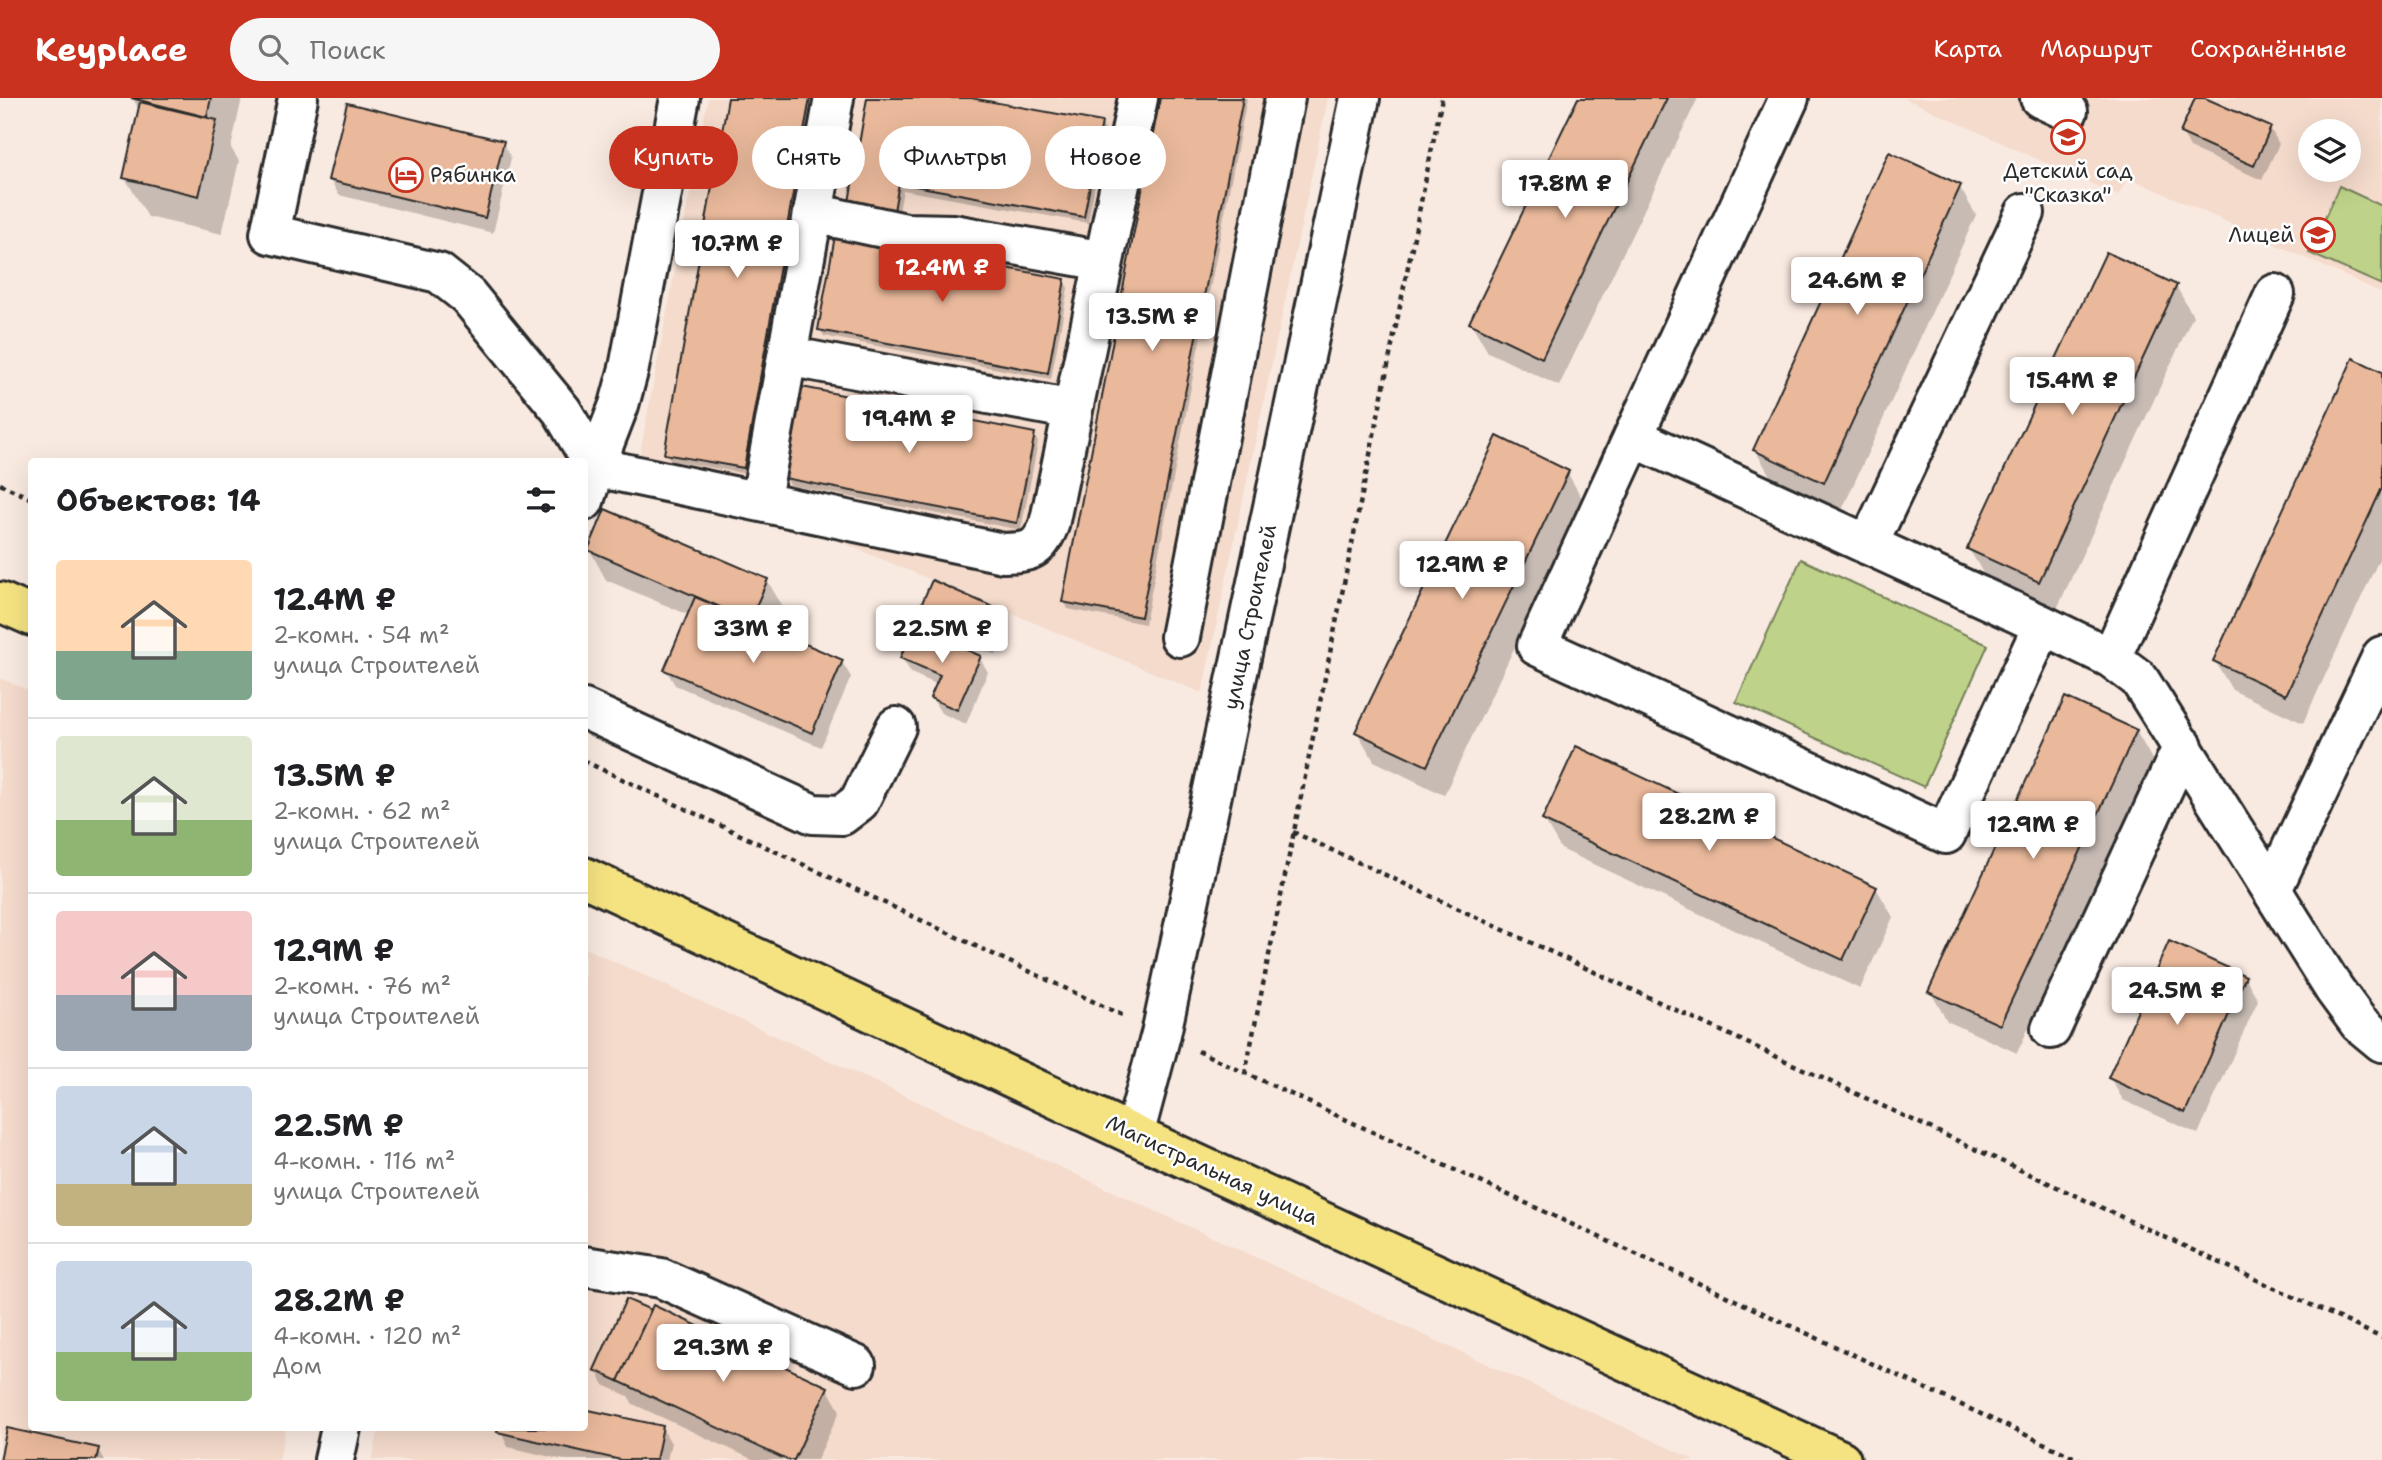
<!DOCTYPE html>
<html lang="ru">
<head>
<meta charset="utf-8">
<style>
  :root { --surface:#fff; --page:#f6f6f6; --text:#202124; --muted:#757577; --line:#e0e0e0; --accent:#c8321e }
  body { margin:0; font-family:"Shantell Sans",sans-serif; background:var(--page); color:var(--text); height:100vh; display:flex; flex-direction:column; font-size:26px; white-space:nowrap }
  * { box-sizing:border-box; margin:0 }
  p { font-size:23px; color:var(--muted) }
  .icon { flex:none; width:38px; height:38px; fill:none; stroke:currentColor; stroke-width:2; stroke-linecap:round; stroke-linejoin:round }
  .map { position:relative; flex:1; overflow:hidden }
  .drawer { position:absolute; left:28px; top:360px; width:560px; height:973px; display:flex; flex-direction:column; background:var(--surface); border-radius:7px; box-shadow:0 7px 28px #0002 }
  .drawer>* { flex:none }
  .top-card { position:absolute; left:609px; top:28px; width:665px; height:63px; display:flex; gap:14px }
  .tools { position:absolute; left:2298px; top:21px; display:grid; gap:14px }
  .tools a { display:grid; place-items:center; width:63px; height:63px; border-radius:50%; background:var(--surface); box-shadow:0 7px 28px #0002; font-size:35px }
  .price { position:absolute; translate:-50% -60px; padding:0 16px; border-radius:7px; background:#fff; color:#222; font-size:23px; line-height:46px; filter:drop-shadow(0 2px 4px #0008) }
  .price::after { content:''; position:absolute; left:50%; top:42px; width:21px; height:16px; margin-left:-10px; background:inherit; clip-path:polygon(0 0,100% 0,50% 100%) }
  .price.current { background:var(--accent); color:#fff }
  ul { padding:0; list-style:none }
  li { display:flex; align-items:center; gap:21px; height:175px; padding:0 28px }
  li+li { border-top:2px solid var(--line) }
  li span { display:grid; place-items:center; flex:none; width:196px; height:140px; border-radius:7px; color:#555 }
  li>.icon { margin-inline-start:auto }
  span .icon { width:84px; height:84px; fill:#fffc; stroke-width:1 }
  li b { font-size:30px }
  h2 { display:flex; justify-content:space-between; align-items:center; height:84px; padding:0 28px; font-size:30px }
  .pill { padding:0 24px; border-radius:32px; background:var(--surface); box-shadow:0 7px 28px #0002; font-size:24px; line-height:63px }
  .pill.current { background:var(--accent); color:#fff }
  header { display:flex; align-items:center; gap:42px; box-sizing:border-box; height:98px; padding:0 35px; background:var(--accent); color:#fff }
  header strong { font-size:33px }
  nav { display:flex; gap:38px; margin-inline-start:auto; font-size:24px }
  .search { width:490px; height:63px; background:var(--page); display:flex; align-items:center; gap:18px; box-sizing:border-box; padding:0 24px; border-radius:38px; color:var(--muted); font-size:26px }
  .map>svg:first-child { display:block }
</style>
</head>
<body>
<header>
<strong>Keyplace</strong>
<div class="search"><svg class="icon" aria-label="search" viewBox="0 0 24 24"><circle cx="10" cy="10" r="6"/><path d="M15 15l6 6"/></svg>Поиск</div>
<nav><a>Карта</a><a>Маршрут</a><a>Сохранённые</a></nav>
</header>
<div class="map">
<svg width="2382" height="1362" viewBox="0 0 2382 1362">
  <rect width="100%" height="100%" fill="#f9eae1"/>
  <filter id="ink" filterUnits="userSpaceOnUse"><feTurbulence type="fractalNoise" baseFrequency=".0143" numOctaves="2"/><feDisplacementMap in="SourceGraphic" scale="14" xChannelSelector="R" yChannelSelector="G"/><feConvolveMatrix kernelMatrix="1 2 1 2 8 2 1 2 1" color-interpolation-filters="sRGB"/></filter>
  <g filter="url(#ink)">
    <path fill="#f4dbcc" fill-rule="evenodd" d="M708,0H1328L1202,595L639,360Z
      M1904,0H2382V195L2128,79L2118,98ZM2310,33H2348V72H2310Z
      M0,580L32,594V1330H286L279,1362H0Z
      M585,850L1695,1362H372L379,1330H584Z"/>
    <path fill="#bed389" stroke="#747f5a" stroke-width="2" d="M2339,88L2382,108V187L2309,155Z
      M1801,461L1988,547L1924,689L1736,604Z"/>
    <path fill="#0003" d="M133,0H242L231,50L239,63L222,136L148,119L125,80L140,15Z
      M730,0H815L747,376L670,362L666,355Z
      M869,0H961L1101,25L1105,32L1088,125L903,92L898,120L855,111Z
      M1162,0H1247L1145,526L1068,511L1064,503Z
      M1580,0H1698L1559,288L1488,254L1471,225Z
      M2197,0L2270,30L2279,46L2262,82L2190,50L2182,35Z
      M503,45L511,60L493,135L339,97L330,82Z
      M1959,88L1976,117L1841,414L1772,381L1755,352Z
      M1064,183L1068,190L1051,281L824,238L820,231Z
      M2176,188L2193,218L2056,513L1986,480L1969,451Z
      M2382,276V455L2303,625L2232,592L2215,563Z
      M1034,337L1038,344L1021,432L790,387L786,380Z
      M1567,374L1584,404L1444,697L1374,663L1357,634Z
      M590,452L767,482L784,511L774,534L842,564L851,579L821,649L675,587L666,572L689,517L606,482Z
      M920,513L999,514L1008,529L996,557L929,529Z
      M979,559L988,574L966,626L941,615L932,600L938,587L911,575L902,560Z
      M2136,633L2153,663L2017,955L1947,923L1930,893Z
      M1544,722L1876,790L1893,819L1860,891L1561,751Z
      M2245,879L2258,902L2198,1036L2123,1002L2110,980Z
      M596,1272L827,1290L840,1313L817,1362H754L633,1306L628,1298L604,1287Z
      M500,1330H662L671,1345L667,1362H564L508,1349Z
      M98,1352L104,1362H2Z"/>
    <path fill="#eab99b" stroke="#2b2b2b" stroke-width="2" d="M131,0H211L207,19Z
      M728,0H810L744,370L664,356Z
      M867,0H971L1102,24L1084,119L899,85L894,113L849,104Z
      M1160,0H1243L1141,519L1062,504Z
      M1578,0H1667L1542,260L1469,225Z
      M2195,0H2205L2271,29L2254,68L2180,35Z
      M140,4L217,22L199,98L123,80Z
      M347,5L504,43L485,120L328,82Z
      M1889,54L1961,87L1824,385L1753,352Z
      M835,138L1065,181L1048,275L818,232Z
      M2106,154L2177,187L2039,484L1967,451Z
      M2353,260L2382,274V390L2286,597L2213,563Z
      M802,289L1035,335L1017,425L784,380Z
      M1497,338L1569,373L1427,668L1355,634Z
      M605,411L768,481L750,522L588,452Z
      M932,482L1000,512L987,543L918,514Z
      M695,499L843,562L812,635L664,572Z
      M913,529L981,558L957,612L930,600L940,577L900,560Z
      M2065,599L2137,632L2000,927L1928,894Z
      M1576,648L1877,789L1843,862L1542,722Z
      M2169,843L2246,878L2185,1015L2108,980Z
      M626,1201L651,1212L618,1283L594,1272Z
      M653,1207L828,1289L794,1362H787L618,1283Z
      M584,1311L663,1328L656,1362H621L497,1334L498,1330H584Z
      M7,1330L99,1350L96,1362H0Z"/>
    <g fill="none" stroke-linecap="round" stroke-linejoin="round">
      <g stroke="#2b2b2b" stroke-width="44">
        <path id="minor" d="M298,0L270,136L439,175L468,198L562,313L595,369L584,403
          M680,0L629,270L619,307L595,369L1003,455C1031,454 1038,453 1049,427L1138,0
          M1789,0L1537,548L1946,736L2043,527L2111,560L2139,581L2334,891L2359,925L2382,944
          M2040,0L2068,13
          M813,115L906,135L953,136L1104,163
          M787,258L1073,312
          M1633,339L2043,527
          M761,401L834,0
          M1868,447L2025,115
          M1180,539L1285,0
          M2111,560L2275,196
          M584,611L813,716L842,717L859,704L896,629
          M2272,792L2382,558
          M2051,931L2183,648
          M1134,1037L1161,936L1360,0
          M584,1168L661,1180L856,1267
          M334,1362L341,1330"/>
      </g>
      <g stroke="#2b2b2b" stroke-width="44">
        <path id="major" d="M0,504L32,518
          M584,779L1134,1037L1841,1362"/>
      </g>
      <path stroke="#2b2b2b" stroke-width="4.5" stroke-dasharray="5 5" stroke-linecap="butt" d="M0,386L32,401
        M584,663L1124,918
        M1293,734L2382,1240
        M1198,953L2080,1362
        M1245,976L1442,0"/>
      <use href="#minor" stroke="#fff" stroke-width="38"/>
      <use href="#major" stroke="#f5e382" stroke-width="38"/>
    </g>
  </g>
  <defs>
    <g id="school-ring" transform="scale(1.75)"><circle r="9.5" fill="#fff" stroke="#c8321e" stroke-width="1.5"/><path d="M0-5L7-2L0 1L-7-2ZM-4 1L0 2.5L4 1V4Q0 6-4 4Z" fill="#c8321e"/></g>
    <g id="hotel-ring" transform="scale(1.75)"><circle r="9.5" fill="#fff" stroke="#c8321e" stroke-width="1.5"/><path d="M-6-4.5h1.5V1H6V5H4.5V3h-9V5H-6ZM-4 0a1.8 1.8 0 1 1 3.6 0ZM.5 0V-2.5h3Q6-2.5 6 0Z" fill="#c8321e"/></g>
  </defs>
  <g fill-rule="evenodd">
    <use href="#school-ring" x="2068" y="39"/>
    <use href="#hotel-ring" x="406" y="77"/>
    <use href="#school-ring" x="2318" y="137"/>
  </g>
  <g text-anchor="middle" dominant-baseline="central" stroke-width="5" stroke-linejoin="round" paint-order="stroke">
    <g font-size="21" fill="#2b2b2b" stroke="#fff">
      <text x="2068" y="73">Детский сад<tspan x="2068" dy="24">"Сказка"</tspan></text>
      <text x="430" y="77" text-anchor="start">Рябинка</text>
      <text x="2294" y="137" text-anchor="end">Лицей</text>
    </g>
    <g font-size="21" fill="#2b2b2b" stroke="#fff">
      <text transform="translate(1250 519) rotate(-78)">улица Строителей</text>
      <text transform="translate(1212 1072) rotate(25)">Магистральная улица</text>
    </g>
  </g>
</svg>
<div class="tools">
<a><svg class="icon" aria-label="layers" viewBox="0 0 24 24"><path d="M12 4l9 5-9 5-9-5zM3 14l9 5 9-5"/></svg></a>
</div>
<b class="price" style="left:1565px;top:122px">17.8M ₽</b>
<b class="price" style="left:737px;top:182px">10.7M ₽</b>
<b class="price current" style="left:942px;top:206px">12.4M ₽</b>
<b class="price" style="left:1857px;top:219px">24.6M ₽</b>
<b class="price" style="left:1152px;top:255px">13.5M ₽</b>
<b class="price" style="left:2072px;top:319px">15.4M ₽</b>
<b class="price" style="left:909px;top:357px">19.4M ₽</b>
<b class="price" style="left:1462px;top:503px">12.9M ₽</b>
<b class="price" style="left:753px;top:567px">33M ₽</b>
<b class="price" style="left:942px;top:567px">22.5M ₽</b>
<b class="price" style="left:1709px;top:755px">28.2M ₽</b>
<b class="price" style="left:2033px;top:763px">12.9M ₽</b>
<b class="price" style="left:2177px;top:929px">24.5M ₽</b>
<b class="price" style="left:723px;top:1286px">29.3M ₽</b>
<div class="top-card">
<a class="pill current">Купить</a>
<a class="pill">Снять</a>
<a class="pill">Фильтры</a>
<a class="pill">Новое</a>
</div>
<section class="drawer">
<h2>Объектов: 14<svg class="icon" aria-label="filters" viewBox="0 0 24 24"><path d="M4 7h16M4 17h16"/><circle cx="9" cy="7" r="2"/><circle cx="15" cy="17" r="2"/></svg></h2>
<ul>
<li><span style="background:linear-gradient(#ffd9b3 65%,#7fa58c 0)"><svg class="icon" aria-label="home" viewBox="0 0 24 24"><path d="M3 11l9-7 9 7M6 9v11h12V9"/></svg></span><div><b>12.4M ₽</b><p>2-комн. · 54 m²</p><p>улица Строителей</p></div></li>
<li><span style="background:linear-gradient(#dfe7d0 60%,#8fb573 0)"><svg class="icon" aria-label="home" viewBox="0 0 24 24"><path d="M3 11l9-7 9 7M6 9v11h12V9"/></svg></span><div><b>13.5M ₽</b><p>2-комн. · 62 m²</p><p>улица Строителей</p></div></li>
<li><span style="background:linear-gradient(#f6c9c9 60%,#9aa5b1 0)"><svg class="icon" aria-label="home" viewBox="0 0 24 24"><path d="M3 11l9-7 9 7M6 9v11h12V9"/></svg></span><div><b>12.9M ₽</b><p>2-комн. · 76 m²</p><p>улица Строителей</p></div></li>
<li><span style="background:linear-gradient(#c9d6e8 70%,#c2b280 0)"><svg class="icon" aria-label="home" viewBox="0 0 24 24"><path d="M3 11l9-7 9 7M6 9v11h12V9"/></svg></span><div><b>22.5M ₽</b><p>4-комн. · 116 m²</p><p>улица Строителей</p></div></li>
<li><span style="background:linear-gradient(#c9d6e8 65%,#8fb573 0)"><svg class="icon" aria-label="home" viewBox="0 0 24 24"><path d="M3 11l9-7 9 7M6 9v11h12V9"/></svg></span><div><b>28.2M ₽</b><p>4-комн. · 120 m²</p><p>Дом</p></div></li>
</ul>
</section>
</div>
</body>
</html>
